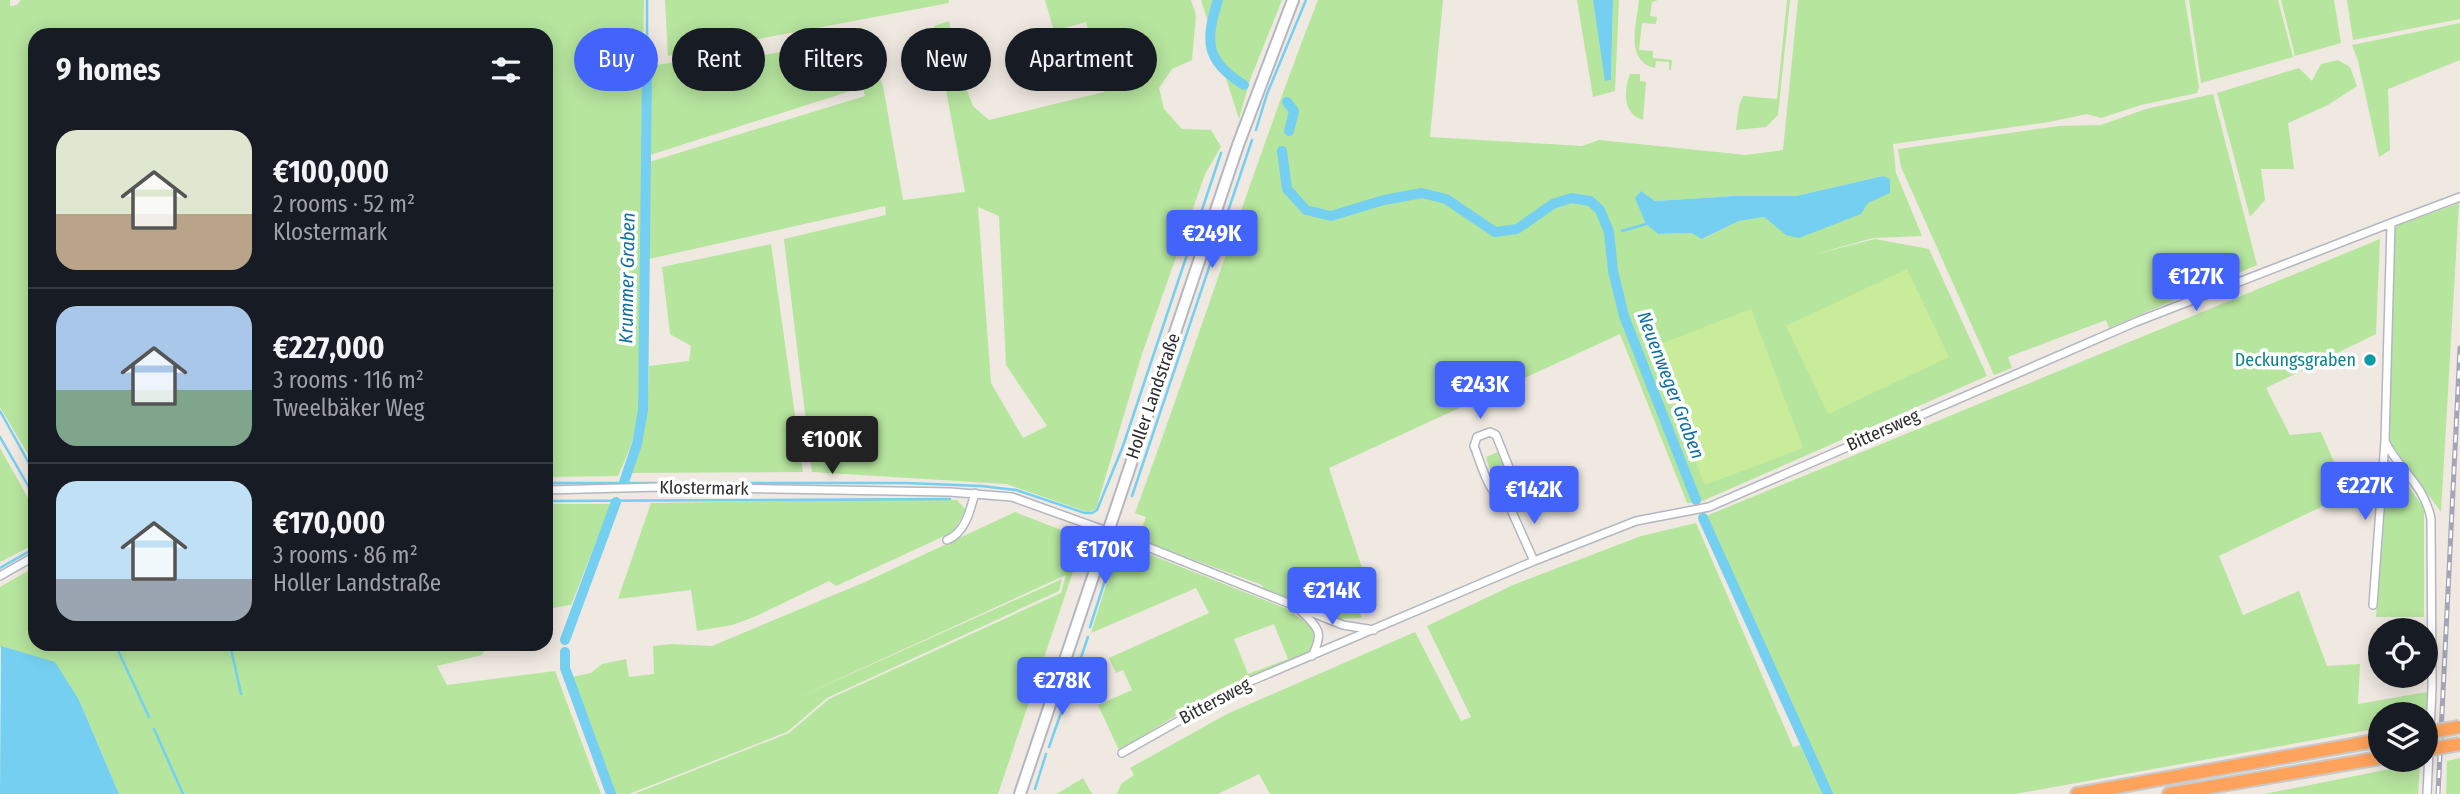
<!DOCTYPE html>
<html lang="en">
<head>
<meta charset="utf-8">
<style>
  :root { --surface:#171b24; --page:#242831; --text:#f1f3f6; --muted:#9ea1a6; --line:#363941; --accent:#4264fb }
  body { margin:0; font-family:"Fira Sans Condensed",sans-serif; background:var(--page); color:var(--text); height:100vh; display:flex; flex-direction:column; font-size:26px; white-space:nowrap }
  * { box-sizing:border-box; margin:0 }
  p { font-size:23px; color:var(--muted) }
  .icon { flex:none; width:38px; height:38px; fill:none; stroke:currentColor; stroke-width:2; stroke-linecap:round; stroke-linejoin:round }
  .map { position:relative; flex:1; overflow:hidden }
  .panel { position:absolute; left:28px; top:28px; width:525px; height:623px; display:flex; flex-direction:column; background:var(--surface); border-radius:21px; box-shadow:0 4px 18px #0003 }
  .panel>* { flex:none }
  .top-card { position:absolute; left:574px; top:28px; width:665px; height:63px; display:flex; gap:14px }
  .buttons { position:absolute; left:2368px; top:618px; display:grid; gap:14px }
  .buttons a { display:grid; place-items:center; width:70px; height:70px; border-radius:50%; background:var(--surface); box-shadow:0 4px 18px #0003; font-size:35px }
  .price { position:absolute; translate:-50% -60px; padding:0 16px; border-radius:7px; background:var(--accent); color:#fff; font-size:23px; line-height:46px; filter:drop-shadow(0 2px 4px #0008) }
  .price::after { content:''; position:absolute; left:50%; top:42px; width:21px; height:16px; margin-left:-10px; background:inherit; clip-path:polygon(0 0,100% 0,50% 100%) }
  .price.selected { background:#222; color:#fff }
  ul { padding:0; list-style:none }
  li { display:flex; align-items:center; gap:21px; height:175px; padding:0 28px }
  li+li { border-top:2px solid var(--line) }
  li span { display:grid; place-items:center; flex:none; width:196px; height:140px; border-radius:21px; color:#555 }
  li>.icon { margin-inline-start:auto }
  span .icon { width:84px; height:84px; fill:#fffc; stroke-width:1 }
  li b { font-size:30px }
  h2 { display:flex; justify-content:space-between; align-items:center; height:84px; padding:0 28px; font-size:30px }
  .chip { padding:0 24px; border-radius:32px; background:var(--surface); box-shadow:0 4px 18px #0003; font-size:24px; line-height:63px }
  .chip.selected { background:var(--accent); color:#fff }
  .map>svg:first-child { display:block }
</style>
</head>
<body>
<div class="map">
<svg width="2460" height="794" viewBox="0 0 2460 794">
  <rect width="100%" height="100%" fill="#efe9e1"/>
  <path fill="#b6e59e" fill-rule="evenodd" d="M0,0H10V6L17,5L21,0H644L638,417L631,446L618,476L546,477V35H35V466L0,407Z
    M665,0H949V3L668,56Z
    M1045,0H1191L1196,15L1192,60L1172,69L1159,88L1164,109L1182,129L1211,130L1221,147L1205,174L1142,354L1096,509L1088,512L1006,484L812,472L784,239L886,215L885,206L649,259V162L865,96L863,87L650,155V66L733,53L745,59L835,41L849,36L861,27L883,86L903,200L965,192L934,26L949,21L964,83L973,106L989,120L1104,92L1086,22L1054,31ZM978,207L999,216L1006,365L1047,426L1023,438L991,383Z
    M1201,0H1282L1250,80L1239,119Z
    M1318,0H1443L1430,137L1582,146L1599,140L1746,155L1783,150L1798,0H2185L2199,87L2197,93L2141,105L2101,118L2087,114L2049,122L1893,144L1896,173L1922,236L1873,238L1812,255L1875,239L1929,249L1987,376L1700,502L1687,503L1620,334L1329,468L1367,583L1352,589L1362,618L1341,619L1264,589L1262,585L1138,539L1146,517L1135,513C1198,343 1252,169 1318,0ZM1883,176L1890,193L1786,234L1764,217L1739,221L1703,239L1691,233L1658,234L1641,191L1655,201L1734,196H1796Z
    M1577,0H1593L1606,81L1611,80L1613,0H1619L1615,91L1593,97Z
    M1639,0H1658L1652,2L1650,16L1657,17L1656,24L1642,23L1639,50L1653,51V58L1672,60L1671,70H1669V62L1656,61L1655,68C1624,61 1637,23 1639,0Z
    M1787,0H1790L1778,115L1766,127L1736,130L1739,106L1743,96L1777,99Z
    M2189,0H2278L2293,57L2201,83Z
    M2281,0H2334L2341,43L2295,56Z
    M2347,0H2460V19L2353,40Z
    M2460,23V60L2388,89L2390,150L2379,157L2358,61L2352,45Z
    M2338,60L2350,67L2357,86L2328,105L2288,123L2294,169H2261L2265,200L2250,217L2217,93L2299,68L2312,81L2321,64Z
    M1630,74H1640V81L1646,82L1643,120C1622,114 1624,90 1630,74Z
    M2213,94L2257,265L2109,328L2106,320L2008,357L2012,368L1994,375L1901,167L1898,149L2059,126L2101,125L2146,109Z
    M2459,203L2441,512L2388,440L2394,227Z
    M2380,239L2376,334L2266,388L2290,435L2321,432L2348,494L2219,556L2243,615L2299,591L2327,666L2360,664L2358,704L2427,692L2426,720V714H2380V728L2015,794H1832L1706,516Z
    M771,244L803,472L631,473C647,438 648,404 649,366L689,361L691,346L670,334L662,267Z
    M0,448L28,498L35,488V544L0,562Z
    M1498,452L1506,471L1492,476L1486,457Z
    M2387,457L2424,508V617H2376Z
    M837,500H957L966,510L953,532L836,586L829,581L754,617L732,625L697,631L691,590L618,599L651,503Z
    M546,504H611L571,605L546,609Z
    M1015,512L1084,539L998,794H634L789,733L829,699L1061,593L1066,575L784,704L1062,579L1059,591L827,698L787,732L629,794H615L572,677L591,673L602,664L626,659L629,677L654,674L653,646L671,644L712,646L865,582Z
    M1696,523L1793,747L1800,745L1823,794H1270L1259,774L1218,794H1117L1121,784L1134,775L1130,768L1227,714L1415,632L1461,721L1471,717L1427,626L1513,585L1641,536Z
    M1123,544L1287,609L1312,627L1315,643L1310,653L1220,689L1119,750L1098,705L1132,690L1123,670L1116,673L1109,658L1209,613L1196,588L1091,633L1118,547ZM1274,624L1288,659L1248,674L1234,639Z
    M35,567V644H487L482,655L437,666L447,685L555,671L601,794H119L79,700L0,647V587Z
    M2460,758V794H2446L2447,761Z
    M2420,763L2418,794H2264Z
    M1083,778L1092,794H1055L1058,793Z"/>
  <path fill="#c9ec9a" d="M1907,269L1949,357L1828,414L1786,326Z
    M1751,309L1803,448L1705,485L1650,348Z"/>
  <path fill="#75cff0" d="M1593,0H1613L1611,80L1605,81Z
    M1883,176L1890,179V193L1868,203L1861,214L1799,238L1786,235L1764,217L1739,221L1702,239L1691,233L1658,234L1646,224L1635,198L1641,191L1655,201L1734,196H1796Z
    M1,646L55,662L79,700L119,794H0Z"/>
  <g fill="none" stroke-linecap="round" stroke-linejoin="round">
    <path stroke="#75cff0" stroke-width="2.5" d="M647,55V0
      M1256,130L1267,94L1306,0
      M1622,231L1646,224
      M0,411L35,474
      M0,437L30,489
      M546,483H906L981,486L1016,490L1085,513H1092L1097,510L1123,446L1221,153
      M1132,496L1252,140
      M546,501L950,499
      M0,568L35,548
      M1090,627L1115,549
      M115,644L149,717
      M230,644L241,694
      M432,644V650
      M1077,669L1088,637
      M1067,697L1073,680
      M154,729L183,794
      M1049,747L1062,710
      M1035,789L1046,754"/>
    <path stroke="#75cff0" stroke-width="10" d="M1218,0C1205,41 1205,61 1244,85
      M1287,102L1294,111L1289,131
      M1282,151L1287,189L1306,210L1331,216L1384,200L1422,193L1446,199L1495,232L1517,229L1553,204L1571,198L1590,201L1600,210L1609,232L1613,271L1624,316L1696,500
      M624,482L637,444L643,410L647,72
      M1703,518L1828,794
      M565,640L616,502
      M565,652V668L611,794"/>
    <g stroke="#b4b7c1" stroke-width="10">
      <path id="street" d="M546,490L660,487L950,492L1012,497L1115,534L1343,625L1374,630
        M1508,503L1516,493V485L1496,435L1490,432L1477,437L1474,446C1481,463 1489,498 1508,503L1534,561
        M947,540C965,533 970,511 975,493
        M0,576L35,556
        M2373,605L2385,441
        M1301,611C1319,628 1324,633 1312,656
        M1122,753L1244,684L1534,561L1636,521L1709,507L2136,322L2391,223
        M2427,794L2432,688L2431,519C2424,483 2399,471 2385,441L2391,223L2460,197"/>
    </g>
    <g stroke="#b4b7c1" stroke-width="14">
      <path id="secondary" d="M1020,794L1238,145L1293,0"/>
    </g>
    <g stroke="#c9c9c9" stroke-width="16">
      <path id="highway" d="M2077,794L2380,740
        M2169,794L2380,758"/>
    </g>
    <use href="#street" stroke="#fff" stroke-width="7"/>
    <use href="#secondary" stroke="#fff" stroke-width="10"/>
    <use href="#highway" stroke="#ffa35c" stroke-width="12"/>
    <g stroke="#a3a6b8" stroke-width="5">
      <path id="rail" d="M2438,794L2460,348"/>
    </g>
    <use href="#rail" stroke="#fff" stroke-width="2.5" stroke-dasharray="8" stroke-linecap="butt"/>
    <g stroke="#c9c9c9" stroke-width="16" stroke-linecap="butt">
      <path id="highway-bridge" d="M2426,733L2460,727
        M2426,750L2460,744"/>
    </g>
    <use href="#highway-bridge" stroke="#ffa35c" stroke-width="12"/>
  </g>
  <circle fill="#0f9aa8" stroke="#fff" stroke-width="2.5" cx="2370" cy="360" r="7"/>
  <g text-anchor="middle" dominant-baseline="central" stroke-width="7" stroke-linejoin="round" paint-order="stroke">
    <g font-size="18" fill="#0d838f" stroke="#fff" text-anchor="end">
      <text x="2356" y="360">Deckungsgraben</text>
    </g>
    <g font-size="18" fill="#2e2e2e" stroke="#fff">
      <text transform="translate(1153 396) rotate(-71)">Holler Landstraße</text>
      <text transform="translate(1883 430) rotate(-24)">Bittersweg</text>
      <text transform="translate(704 488) rotate(1)">Klostermark</text>
      <text transform="translate(1215 701) rotate(-28)">Bittersweg</text>
    </g>
    <g font-size="19" font-style="italic" fill="#0d6fa3" stroke="#fff">
      <text transform="translate(627 278) rotate(-89)">Krummer Graben</text>
      <text transform="translate(1671 385) rotate(69)">Neuenweger Graben</text>
    </g>
  </g>
</svg>
<div class="buttons">
<a><svg class="icon" aria-label="locate" viewBox="0 0 24 24"><circle cx="12" cy="12" r="6"/><path d="M12 2v4M12 18v4M2 12h4M18 12h4"/></svg></a>
<a><svg class="icon" aria-label="layers" viewBox="0 0 24 24"><path d="M12 4l9 5-9 5-9-5zM3 14l9 5 9-5"/></svg></a>
</div>
<b class="price" style="left:1212px;top:270px">€249K</b>
<b class="price" style="left:2196px;top:313px">€127K</b>
<b class="price" style="left:1480px;top:421px">€243K</b>
<b class="price selected" style="left:832px;top:476px">€100K</b>
<b class="price" style="left:2365px;top:522px">€227K</b>
<b class="price" style="left:1534px;top:526px">€142K</b>
<b class="price" style="left:1105px;top:586px">€170K</b>
<b class="price" style="left:1332px;top:627px">€214K</b>
<b class="price" style="left:1062px;top:717px">€278K</b>
<div class="top-card">
<a class="chip selected">Buy</a>
<a class="chip">Rent</a>
<a class="chip">Filters</a>
<a class="chip">New</a>
<a class="chip">Apartment</a>
</div>
<section class="panel">
<h2>9 homes<svg class="icon" aria-label="filters" viewBox="0 0 24 24"><path d="M4 7h16M4 17h16"/><circle cx="9" cy="7" r="2"/><circle cx="15" cy="17" r="2"/></svg></h2>
<ul>
<li><span style="background:linear-gradient(#dfe7d0 60%,#b9a48a 0)"><svg class="icon" aria-label="home" viewBox="0 0 24 24"><path d="M3 11l9-7 9 7M6 9v11h12V9"/></svg></span><div><b>€100,000</b><p>2 rooms · 52 m²</p><p>Klostermark</p></div></li>
<li><span style="background:linear-gradient(#a9c7e8 60%,#7fa58c 0)"><svg class="icon" aria-label="home" viewBox="0 0 24 24"><path d="M3 11l9-7 9 7M6 9v11h12V9"/></svg></span><div><b>€227,000</b><p>3 rooms · 116 m²</p><p>Tweelbäker Weg</p></div></li>
<li><span style="background:linear-gradient(#bfe0f5 70%,#9aa5b1 0)"><svg class="icon" aria-label="home" viewBox="0 0 24 24"><path d="M3 11l9-7 9 7M6 9v11h12V9"/></svg></span><div><b>€170,000</b><p>3 rooms · 86 m²</p><p>Holler Landstraße</p></div></li>
</ul>
</section>
</div>
</body>
</html>
